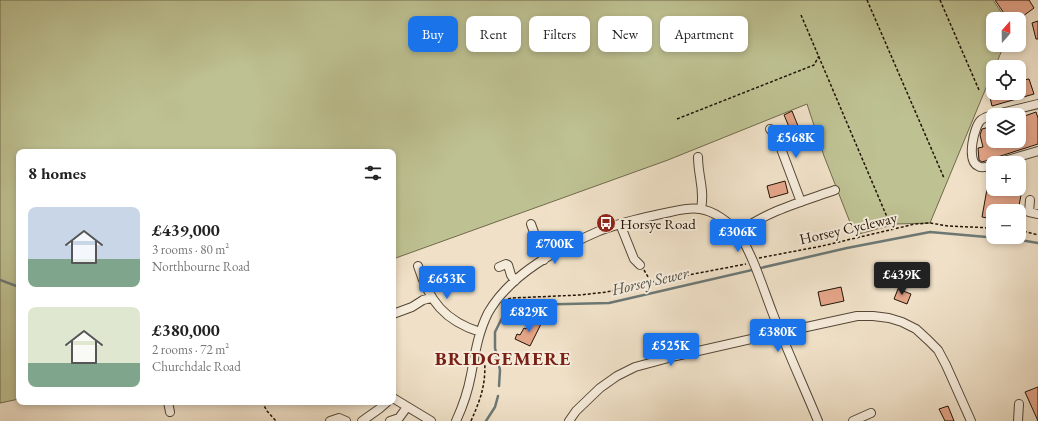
<!DOCTYPE html>
<html lang="en">
<head>
<meta charset="utf-8">
<style>
  :root { --surface:#fff; --page:#f6f6f6; --text:#222; --muted:#767676; --accent:#1a73e8 }
  body { margin:0; font-family:"EB Garamond",serif; background:var(--page); color:var(--text); height:100vh; display:flex; flex-direction:column; font-size:15px; white-space:nowrap }
  * { box-sizing:border-box; margin:0 }
  p { font-size:13px; color:var(--muted) }
  .icon { flex:none; width:22px; height:22px; fill:none; stroke:currentColor; stroke-width:2; stroke-linecap:round; stroke-linejoin:round }
  .map { position:relative; flex:1; overflow:hidden }
  .drawer { position:absolute; left:16px; top:149px; width:380px; height:256px; display:flex; flex-direction:column; background:var(--surface); border-radius:8px; box-shadow:0 2px 6px #0003 }
  .drawer>* { flex:none }
  .top-card { position:absolute; left:408px; top:16px; width:380px; height:36px; display:flex; gap:8px }
  .needle { width:26px; rotate:20deg }
  .controls { position:absolute; left:986px; top:12px; display:grid; gap:8px }
  .controls a { display:grid; place-items:center; width:40px; height:40px; border-radius:8px; background:var(--surface); box-shadow:0 2px 6px #0003; font-size:20px }
  .price { position:absolute; translate:-50% -34px; padding:0 9px; border-radius:4px; background:var(--accent); color:#fff; font-size:13px; line-height:26px; filter:drop-shadow(0 1px 2px #0008) }
  .price::after { content:''; position:absolute; left:50%; top:24px; width:12px; height:9px; margin-left:-6px; background:inherit; clip-path:polygon(0 0,100% 0,50% 100%) }
  .price.current { background:#222; color:#fff }
  ul { padding:0; list-style:none }
  li { display:flex; align-items:center; gap:12px; height:100px; padding:0 12px }
  li span { display:grid; place-items:center; flex:none; width:112px; height:80px; border-radius:8px; color:#555 }
  li>.icon { margin-inline-start:auto }
  span .icon { width:48px; height:48px; fill:#fffc; stroke-width:1 }
  li b { font-size:17px }
  h2 { display:flex; justify-content:space-between; align-items:center; height:48px; padding:0 12px; font-size:17px }
  .tag { padding:0 14px; border-radius:8px; background:var(--surface); box-shadow:0 2px 6px #0003; font-size:14px; line-height:36px }
  .tag.current { background:var(--accent); color:#fff }
  .map>svg:first-child { display:block }
</style>
</head>
<body>
<div class="map">
<svg width="1038" height="421" viewBox="0 0 1038 421">
  <rect width="100%" height="100%" fill="#efe0c7"/>
  <filter id="stains"><feTurbulence type="fractalNoise" baseFrequency=".005" numOctaves="4"/><feColorMatrix values="0 0 0 0 .2 0 0 0 0 .09 0 0 0 0 .02 0 0 0 .5 -.17"/></filter>
  <radialGradient id="worn" r=".72"><stop offset=".6" stop-color="#630" stop-opacity="0"/><stop offset="1" stop-color="#630" stop-opacity=".3"/></radialGradient>
  <path fill="#bec192" stroke="#706a4c" d="M0,0H993L1006,19H993V45H1004L995,67H993V71L930,223L896,224L855,235L824,156L807,104L668,160L393,259V152H19V399L0,403Z"/>
  <g fill="none" stroke-linecap="round" stroke-linejoin="round">
    <path stroke="#6c7874" stroke-width="2.5" d="M0,280L19,287
      M499,386L500,370L495,348V332L503,316L511,309L523,305L609,303L847,248L930,232L1020,240L1038,243
      M486,421L495,407L498,396"/>
  </g>
  <path fill="#e4a488" stroke="#221406" d="M995,0H1029L1034,8L1019,19H1008Z
    M1038,21V39H1036L1032,23Z
    M1029,79L1034,94L992,106L989,93H1019V81Z
    M792,111L798,126L790,129L784,115Z
    M1036,112L1038,118V144L982,162L979,160L978,148L983,147L980,135L982,129L993,126V141H1019V118Z
    M785,181L788,193L770,198L767,186Z
    M987,189L1021,195L1018,211H993V219L982,217Z
    M841,287L844,301L821,306L818,292Z
    M898,289L911,294L907,304L894,299Z
    M531,319L541,324L530,346L515,339L517,334L520,335L524,328L526,329Z
    M1038,387V421L1025,392Z
    M948,406L954,421H945L939,409Z"/>
  <g fill="none" stroke-linecap="round" stroke-linejoin="round">
    <g stroke="#554736" stroke-width="10">
      <path id="minor" d="M993,115C989,116 985,117 981,120C974,126 966,161 978,166C982,169 989,166 993,164
        M993,115L1038,104
        M770,129L777,138L801,202
        M698,157C698,176 705,190 701,209
        M997,163L1038,151
        M1030,200L1029,212L1038,214
        M531,224L544,260
        M620,224L634,259L640,265
        M738,233C767,211 801,202 835,190
        M418,266C429,301 445,321 480,332
        M499,267L506,264L508,265L511,275L515,281
        M393,314L412,307L423,300L431,298
        M393,398L431,421
        M168,402L170,412
        M330,421L339,418L346,421
        M362,421L379,409L387,402
        M390,421L399,418L407,407
        M456,421C463,406 468,391 471,375C475,354 478,333 488,313C511,273 558,249 599,231C622,222 646,217 670,212C679,210 690,207 700,209C714,211 729,222 738,233C752,252 764,291 773,314C787,350 803,385 818,421
        M569,421L576,411L600,388L617,376L635,367L676,356L765,336L857,316H873L889,318L902,322L916,329L928,340L938,350L946,365L971,421
        M853,421L871,413
        M1018,421L1019,404"/>
    </g>
    <path stroke="#221406" stroke-width="1.5" stroke-dasharray="3 2" stroke-linecap="butt" d="M867,0L944,178
      M940,0L979,90
      M801,15L890,224
      M677,119L814,65L819,56
      M1019,230L1038,235
      M759,258L822,246L915,224L930,223L948,226L993,228
      M644,270L651,282
      M508,299L512,298L580,295L607,292L636,285L746,264
      M262,402L267,411L276,421
      M471,421C482,396 487,381 484,353"/>
    <use href="#minor" stroke="#f5ebdb" stroke-width="8"/>
  </g>
  <defs>
    <g id="bus-disc" transform="scale(1)"><circle r="9.5" fill="#8f2418" stroke="#f5ebdb"/><path d="M-5-6H5V4H4V6H2V4H-2V6H-4V4H-5ZM-3.5-4V0h7V-4ZM-3.5 1.2v1.5H-2V1.2ZM2 1.2v1.5H3.5V1.2Z" fill="#fff"/></g>
  </defs>
  <g fill-rule="evenodd">
    <use href="#bus-disc" x="606" y="223"/>
  </g>
  <g text-anchor="middle" dominant-baseline="central" stroke-width="4" stroke-linejoin="round" paint-order="stroke">
    <g font-size="15" fill="#221406" stroke="#f5ebdb" text-anchor="start">
      <text x="620" y="223">Horsye Road</text>
    </g>
    <g font-size="15" fill="#221406" stroke="#f5ebdb">
      <text transform="translate(848 228) rotate(-13)">Horsey Cycleway</text>
    </g>
    <g font-size="16" font-style="italic" fill="#4d4e46" stroke="#f5ebdb">
      <text transform="translate(650 281) rotate(-13)">Horsey Sewer</text>
    </g>
    <g font-size="19" font-weight="bold" letter-spacing="1" fill="#7a1f14" stroke="#f5ebdb">
      <text x="503" y="358">BRIDGEMERE</text>
    </g>
  </g>
  <rect width="100%" height="100%" filter="url(#stains)"/>
  <rect width="100%" height="100%" fill="url(#worn)"/>
</svg>
<div class="controls">
<a><svg class="needle" viewBox="-14 -14 28 28"><path d="M0-13l5 13h-10z" fill="#e53935"/><path d="M0 13l5-13h-10z" fill="#767676"/></svg></a>
<a><svg class="icon" aria-label="locate" viewBox="0 0 24 24"><circle cx="12" cy="12" r="6"/><path d="M12 2v4M12 18v4M2 12h4M18 12h4"/></svg></a>
<a><svg class="icon" aria-label="layers" viewBox="0 0 24 24"><path d="M12 4l9 5-9 5-9-5zM3 14l9 5 9-5"/></svg></a>
<a>+</a>
<a>−</a>
</div>
<b class="price" style="left:796px;top:159px">£568K</b>
<b class="price" style="left:738px;top:253px">£306K</b>
<b class="price" style="left:555px;top:265px">£700K</b>
<b class="price current" style="left:902px;top:296px">£439K</b>
<b class="price" style="left:447px;top:300px">£653K</b>
<b class="price" style="left:529px;top:333px">£829K</b>
<b class="price" style="left:778px;top:353px">£380K</b>
<b class="price" style="left:671px;top:367px">£525K</b>
<div class="top-card">
<a class="tag current">Buy</a>
<a class="tag">Rent</a>
<a class="tag">Filters</a>
<a class="tag">New</a>
<a class="tag">Apartment</a>
</div>
<section class="drawer">
<h2>8 homes<svg class="icon" aria-label="filters" viewBox="0 0 24 24"><path d="M4 7h16M4 17h16"/><circle cx="9" cy="7" r="2"/><circle cx="15" cy="17" r="2"/></svg></h2>
<ul>
<li><span style="background:linear-gradient(#c9d6e8 65%,#7fa58c 0)"><svg class="icon" aria-label="home" viewBox="0 0 24 24"><path d="M3 11l9-7 9 7M6 9v11h12V9"/></svg></span><div><b>£439,000</b><p>3 rooms · 80 m²</p><p>Northbourne Road</p></div></li>
<li><span style="background:linear-gradient(#dfe7d0 70%,#7fa58c 0)"><svg class="icon" aria-label="home" viewBox="0 0 24 24"><path d="M3 11l9-7 9 7M6 9v11h12V9"/></svg></span><div><b>£380,000</b><p>2 rooms · 72 m²</p><p>Churchdale Road</p></div></li>
</ul>
</section>
</div>
</body>
</html>
